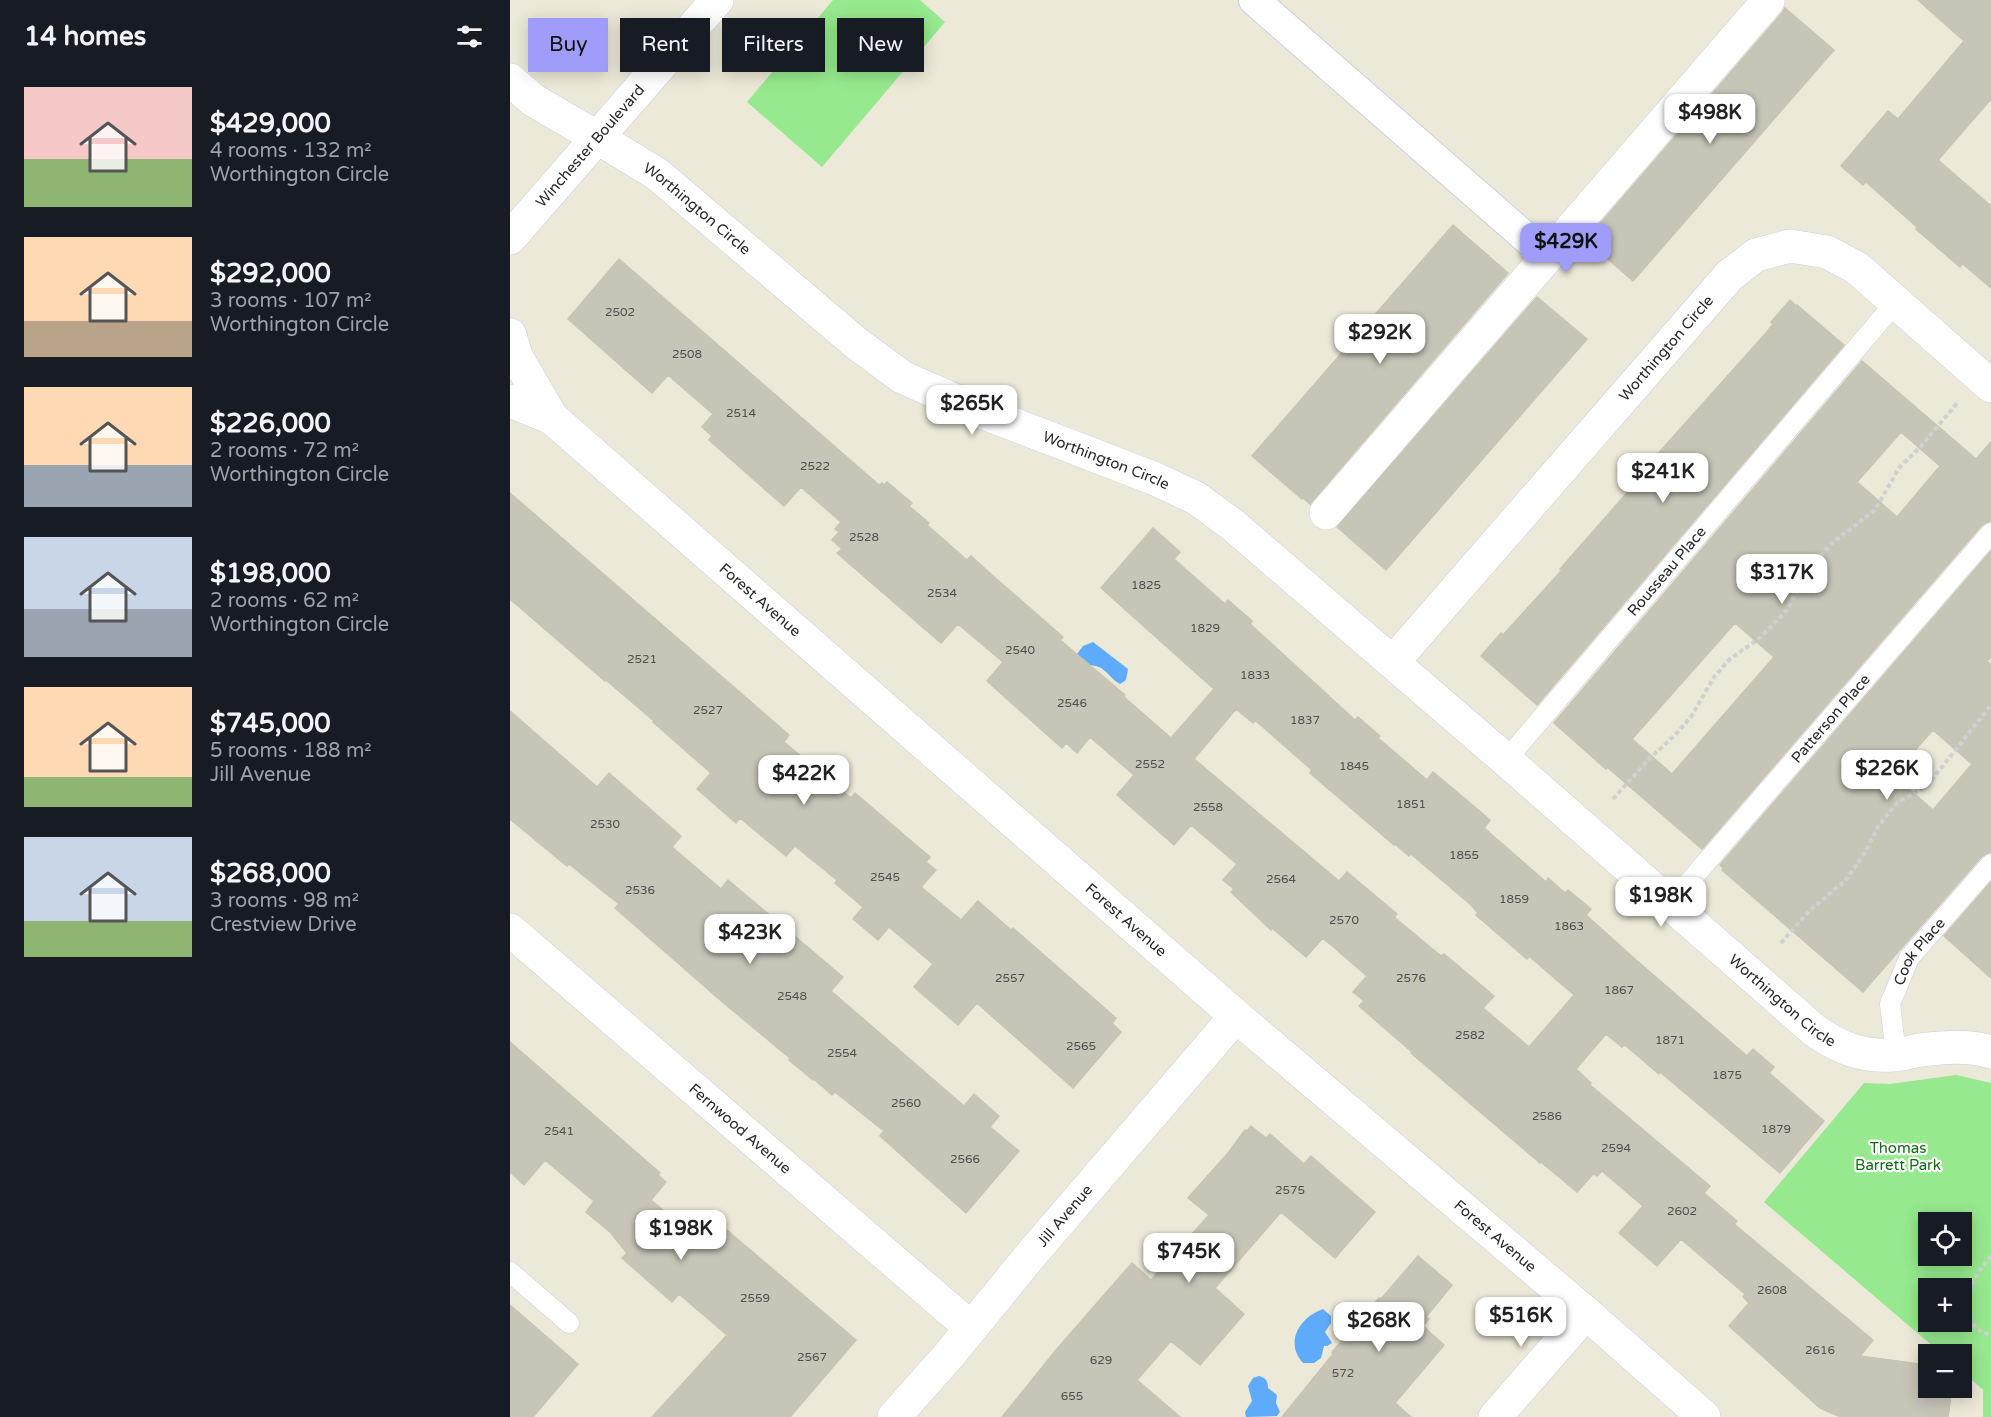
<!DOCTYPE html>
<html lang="en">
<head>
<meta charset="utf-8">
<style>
  :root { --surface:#171b24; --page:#242831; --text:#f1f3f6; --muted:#9ea1a6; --accent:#a09cfa }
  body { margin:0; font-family:"Varela Round",sans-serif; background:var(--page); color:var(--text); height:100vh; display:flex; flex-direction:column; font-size:22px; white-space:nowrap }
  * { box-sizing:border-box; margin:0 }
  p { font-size:20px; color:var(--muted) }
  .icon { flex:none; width:33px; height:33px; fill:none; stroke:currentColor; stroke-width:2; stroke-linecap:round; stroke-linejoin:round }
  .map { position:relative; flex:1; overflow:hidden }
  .details { display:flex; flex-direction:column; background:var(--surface); width:510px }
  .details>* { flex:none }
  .hud { position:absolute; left:18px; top:18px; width:570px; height:54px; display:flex; gap:12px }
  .fabs { position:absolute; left:1408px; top:1212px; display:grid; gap:12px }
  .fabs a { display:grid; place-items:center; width:54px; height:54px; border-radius:0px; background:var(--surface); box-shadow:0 3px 15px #0003; font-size:30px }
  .price { position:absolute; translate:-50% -51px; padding:0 14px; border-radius:12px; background:#fff; color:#222; font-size:20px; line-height:39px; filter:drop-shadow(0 2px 3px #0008) }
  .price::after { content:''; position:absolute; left:50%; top:36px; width:18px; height:14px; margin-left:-9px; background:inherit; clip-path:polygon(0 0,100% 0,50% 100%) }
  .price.selected { background:var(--accent); color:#111 }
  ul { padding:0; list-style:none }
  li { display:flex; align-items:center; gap:18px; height:150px; padding:0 24px }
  li span { display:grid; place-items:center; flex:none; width:168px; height:120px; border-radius:0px; color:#555 }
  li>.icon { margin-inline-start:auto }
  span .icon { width:72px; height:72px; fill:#fffc; stroke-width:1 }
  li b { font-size:26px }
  h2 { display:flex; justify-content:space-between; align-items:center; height:72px; padding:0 24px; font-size:26px }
  .tag { padding:0 21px; border-radius:0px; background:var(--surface); box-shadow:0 3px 15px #0003; font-size:21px; line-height:54px }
  .tag.selected { background:var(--accent); color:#111 }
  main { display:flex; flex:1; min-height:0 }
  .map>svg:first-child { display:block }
</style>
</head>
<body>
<main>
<section class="details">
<h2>14 homes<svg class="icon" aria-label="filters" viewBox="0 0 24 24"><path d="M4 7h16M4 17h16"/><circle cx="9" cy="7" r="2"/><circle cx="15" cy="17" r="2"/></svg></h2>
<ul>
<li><span style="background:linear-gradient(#f6c9c9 60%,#8fb573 0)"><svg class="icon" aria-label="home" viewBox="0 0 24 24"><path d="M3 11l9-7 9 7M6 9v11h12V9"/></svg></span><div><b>$429,000</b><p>4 rooms · 132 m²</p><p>Worthington Circle</p></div></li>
<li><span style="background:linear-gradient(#ffd9b3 70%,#b9a48a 0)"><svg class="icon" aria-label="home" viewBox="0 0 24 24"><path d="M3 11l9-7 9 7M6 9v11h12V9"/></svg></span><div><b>$292,000</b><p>3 rooms · 107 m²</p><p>Worthington Circle</p></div></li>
<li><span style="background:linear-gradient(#ffd9b3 65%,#9aa5b1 0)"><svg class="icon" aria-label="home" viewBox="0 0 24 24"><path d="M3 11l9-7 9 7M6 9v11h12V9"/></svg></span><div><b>$226,000</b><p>2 rooms · 72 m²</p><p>Worthington Circle</p></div></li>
<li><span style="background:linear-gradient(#c9d6e8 60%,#9aa5b1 0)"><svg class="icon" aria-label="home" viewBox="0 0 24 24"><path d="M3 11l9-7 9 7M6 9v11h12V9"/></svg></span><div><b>$198,000</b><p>2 rooms · 62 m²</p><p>Worthington Circle</p></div></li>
<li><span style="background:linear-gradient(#ffd9b3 75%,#8fb573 0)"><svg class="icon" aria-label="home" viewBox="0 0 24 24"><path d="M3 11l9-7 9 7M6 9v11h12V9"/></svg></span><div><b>$745,000</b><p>5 rooms · 188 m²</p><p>Jill Avenue</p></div></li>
<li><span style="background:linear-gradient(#c9d6e8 70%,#8fb573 0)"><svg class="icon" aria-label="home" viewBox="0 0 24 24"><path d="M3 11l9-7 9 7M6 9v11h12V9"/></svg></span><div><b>$268,000</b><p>3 rooms · 98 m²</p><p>Crestview Drive</p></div></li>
</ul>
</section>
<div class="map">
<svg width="1481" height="1417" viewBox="0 0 1481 1417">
  <rect width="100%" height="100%" fill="#ece9d8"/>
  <path fill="#96e98e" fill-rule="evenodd" d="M323,0H410L435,22L312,167L237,102Z
    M1446,1075L1481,1083V1417H1473V1390L1452,1371V1354H1432L1254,1202L1354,1083L1380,1084ZM1452,1222V1256H1419V1222ZM1452,1288V1322H1419V1288Z"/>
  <path fill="#5eabfb" d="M583,642L618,669L616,680L610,684C602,680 598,672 591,668C579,662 574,670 567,654L573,646Z
    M813,1309L821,1316V1323L815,1332L822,1343L817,1346H814L811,1358L804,1363H793C774,1342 790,1317 813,1309Z
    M749,1376C756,1378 758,1381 758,1388L767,1395L766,1403L770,1412L767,1416L736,1417L735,1412L742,1401L738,1386L743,1378Z"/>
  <path fill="#c7c5b8" stroke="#c7c5b1" stroke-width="1.5" fill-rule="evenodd" d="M1408,0H1481V99L1428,160L1481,206V288L1453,264L1450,267L1406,229L1407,227L1356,182L1353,185L1331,166L1378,111L1388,119L1454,41Z
    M1275,8L1324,50L1123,281L1076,240L1272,13Z
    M943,225L998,273L800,504L793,498L792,499L742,456Z
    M109,259L369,485L372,483L374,485L377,482L402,503L399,506L419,523L417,525L457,560L461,556L483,576L553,637L550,640L615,695L614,697L661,738L704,689L591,588L643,528L670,552L664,559L715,604L718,600L742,621L740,624L845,720L848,717L870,736L868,738L917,780L923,772L959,802L980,820L974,828L1036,882L1038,878L1055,893L1058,890L1081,909L1076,915L1126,960L1237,1056L1243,1049L1264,1067L1259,1073L1314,1121L1270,1173L1150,1072L1149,1074L1115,1045L1112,1047L1096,1034L1066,1069L1081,1083L1080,1085L1200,1186L1194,1193L1227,1221L1224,1224L1363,1340L1350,1356L1416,1365L1414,1375H1419V1388H1442L1438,1417H1331L1310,1408L1219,1326L1239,1303L1233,1297L1235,1294L1171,1239L1147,1266L1109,1233L1133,1206L1092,1171L1087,1176L1084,1173L1067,1192L1031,1162L1030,1163L901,1053L902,1052L849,1006L854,1001L843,992L857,976L813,938L796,957L762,928L761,930L721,892L724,889L713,880L727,864L681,825L664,845L607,795L624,775L580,737L567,753L556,743L552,748L477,681L493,662L448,624L431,643L327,553L332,549L322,540L329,532L325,529L331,522L291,487L274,506L199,440L202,436L192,427L203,414L158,375L142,393L119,373L58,319ZM726,709L743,723L745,720L802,770L800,773L884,845L885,844L899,856L901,854L960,904L968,913L966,915L1017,959L1019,956L1064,995L1019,1047L973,1008L984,996L934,954L931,956L884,917L887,914L837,872L829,881L684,759Z
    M1027,297L1077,339L876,570L827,527Z
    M1280,300L1286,306L1287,305L1334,345L1027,705L971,656L991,633L993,635L1052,570L1050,569L1130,478L1128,476L1256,333L1263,324L1261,322Z
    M1352,361L1466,459L1481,442V521L1472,525L1192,849L1097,767L1096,769L1044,723ZM1391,432L1430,466L1387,517L1347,482ZM1225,623L1264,657L1162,774L1122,739Z
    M0,493L279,735L274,742L341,798L345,793L420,857L416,862L426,870L411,887L451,920L468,901L501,930L503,928L606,1018L602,1023L611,1032L563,1088L467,1003L448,1025L404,987L423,964L379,927L368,940L343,919L353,907L325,883L327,880L285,846L276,856L230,818L226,823L187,789L201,773L143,722L144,721L96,680L95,681L0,599Z
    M1481,551V657L1477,661L1481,665V852L1472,856L1353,992L1212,870L1213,868L1210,865ZM1423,730L1462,764L1423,810L1383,775Z
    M0,711L87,787L99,773L171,836L162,847L211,889L218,880L333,977L321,991L454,1106L464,1094L489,1116L480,1127L509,1151L456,1213L370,1136L374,1131L325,1092L322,1095L304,1079L303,1080L279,1060L281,1059L209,999L105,908L109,904L59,864L57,866L0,819Z
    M1481,882V978L1434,936Z
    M0,1042L150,1173L148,1175L156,1182L141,1200L181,1234L198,1214L346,1340L280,1417H142L217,1335L169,1294L162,1302L112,1258L117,1253L100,1232L76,1212L84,1201L35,1160L14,1185L0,1172Z
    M741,1126L756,1138L760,1134L794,1164L801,1156L865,1212L825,1258L771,1212L705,1288L734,1314L690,1365L661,1341L627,1380L670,1417H492L546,1350L622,1263L641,1280L699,1215L678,1198L718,1153L735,1130L737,1131Z
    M908,1256L942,1285L916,1317L919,1319L913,1326L934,1345L885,1403L901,1417H772L823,1354L822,1352L869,1298L871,1299Z
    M0,1305L68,1364L23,1417H0Z"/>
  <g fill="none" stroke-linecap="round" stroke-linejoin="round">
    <g stroke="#cecde3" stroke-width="21">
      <g id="service">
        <path id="s1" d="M996,760L1386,302"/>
        <path id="s2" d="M1161,903L1481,533"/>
        <path id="s3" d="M1386,1055L1380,1004L1399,958L1481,864"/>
        <path d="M0,1272L59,1323"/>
      </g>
    </g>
    <g stroke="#cecde3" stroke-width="32">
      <path id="pedestrian" d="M744,0L1037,256"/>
    </g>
    <g stroke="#cecde3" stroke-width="34">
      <g id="minor">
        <path id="s4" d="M88,138L147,174L346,343L392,377L469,411L643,478L686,498L724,526L996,760L1304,1030C1329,1048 1352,1057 1383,1055C1393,1055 1402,1051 1411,1050C1435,1047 1458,1045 1481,1052"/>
        <path id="s5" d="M0,335L6,356L42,418L726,1016L1076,1313L1194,1417"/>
        <path d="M0,401L42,418"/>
        <path d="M816,513L1258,1"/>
        <path id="s6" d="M883,662L1219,276L1246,255L1280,246L1317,252L1347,268L1481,386"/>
        <path id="s7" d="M0,930L460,1327"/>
        <path id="s8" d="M384,1417L440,1354L520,1256L726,1016"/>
        <path d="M985,1417L1076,1313"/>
      </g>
    </g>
    <g stroke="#cecde3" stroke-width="34">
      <g id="secondary">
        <path d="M0,80L23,100L88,138"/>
        <path id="s9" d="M0,238L207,0"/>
      </g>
    </g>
    <path stroke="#d0d0d0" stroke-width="4" stroke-dasharray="4.5 3" stroke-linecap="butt" d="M1103,799L1139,759L1165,735L1181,717L1204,677L1220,659L1251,637L1277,610L1296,573L1321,544L1365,510L1389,468L1412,445L1448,402
      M1271,943L1299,911L1335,881L1354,854L1369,825L1387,803L1417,786L1481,705
      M1481,1256C1475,1264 1468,1271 1464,1280C1454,1300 1454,1330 1481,1335"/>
    <use href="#service" stroke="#fff" stroke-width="20"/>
    <use href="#pedestrian" stroke="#fff" stroke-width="30"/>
    <use href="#minor" stroke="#fff" stroke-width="33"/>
    <use href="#secondary" stroke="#fff" stroke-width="33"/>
  </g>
  <g text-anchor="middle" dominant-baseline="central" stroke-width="4.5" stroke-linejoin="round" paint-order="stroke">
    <g font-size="12" fill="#504f4c">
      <text x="110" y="312">2502</text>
      <text x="177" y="354">2508</text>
      <text x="231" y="413">2514</text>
      <text x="305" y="466">2522</text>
      <text x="354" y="537">2528</text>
      <text x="636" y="585">1825</text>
      <text x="432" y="593">2534</text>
      <text x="695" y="628">1829</text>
      <text x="510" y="650">2540</text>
      <text x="132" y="659">2521</text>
      <text x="745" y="675">1833</text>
      <text x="562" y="703">2546</text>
      <text x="198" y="710">2527</text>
      <text x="795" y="720">1837</text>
      <text x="640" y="764">2552</text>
      <text x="844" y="766">1845</text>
      <text x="901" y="804">1851</text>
      <text x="698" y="807">2558</text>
      <text x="95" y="824">2530</text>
      <text x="954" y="855">1855</text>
      <text x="375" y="877">2545</text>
      <text x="771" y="879">2564</text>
      <text x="130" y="890">2536</text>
      <text x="1004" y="899">1859</text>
      <text x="834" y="920">2570</text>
      <text x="1059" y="926">1863</text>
      <text x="500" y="978">2557</text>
      <text x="901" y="978">2576</text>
      <text x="1109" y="990">1867</text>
      <text x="282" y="996">2548</text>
      <text x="960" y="1035">2582</text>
      <text x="1160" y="1040">1871</text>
      <text x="571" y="1046">2565</text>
      <text x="332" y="1053">2554</text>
      <text x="1217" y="1075">1875</text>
      <text x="396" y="1103">2560</text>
      <text x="1037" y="1116">2586</text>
      <text x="1266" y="1129">1879</text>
      <text x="49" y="1131">2541</text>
      <text x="1106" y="1148">2594</text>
      <text x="455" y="1159">2566</text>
      <text x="780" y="1190">2575</text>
      <text x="1172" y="1211">2602</text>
      <text x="1262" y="1290">2608</text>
      <text x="245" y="1298">2559</text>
      <text x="1310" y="1350">2616</text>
      <text x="302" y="1357">2567</text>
      <text x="591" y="1360">629</text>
      <text x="833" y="1373">572</text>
      <text x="562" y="1396">655</text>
    </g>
    <g font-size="15" fill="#282828" stroke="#fff">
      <text stroke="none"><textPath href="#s9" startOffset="122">Winchester Boulevard</textPath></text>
      <text stroke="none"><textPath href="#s4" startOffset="122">Worthington Circle</textPath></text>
      <text stroke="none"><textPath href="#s6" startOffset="416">Worthington Circle</textPath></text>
      <text stroke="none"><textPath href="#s4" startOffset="608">Worthington Circle</textPath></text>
      <text stroke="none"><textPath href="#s1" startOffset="248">Rousseau Place</textPath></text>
      <text stroke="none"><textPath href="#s5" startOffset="370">Forest Avenue</textPath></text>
      <text stroke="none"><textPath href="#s2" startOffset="244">Patterson Place</textPath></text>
      <text stroke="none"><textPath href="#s5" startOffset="856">Forest Avenue</textPath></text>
      <text stroke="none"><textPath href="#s3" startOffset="112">Cook Place</textPath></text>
      <text stroke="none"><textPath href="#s4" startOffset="1478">Worthington Circle</textPath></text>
      <text stroke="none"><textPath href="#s7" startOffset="304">Fernwood Avenue</textPath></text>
      <text stroke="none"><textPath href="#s8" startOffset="264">Jill Avenue</textPath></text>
      <text stroke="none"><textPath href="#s5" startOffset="1342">Forest Avenue</textPath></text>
    </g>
    <g font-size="15" fill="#126b15" stroke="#fff">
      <text x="1388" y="1148">Thomas<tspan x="1388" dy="17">Barrett Park</tspan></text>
    </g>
  </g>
</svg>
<div class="fabs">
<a><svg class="icon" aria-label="locate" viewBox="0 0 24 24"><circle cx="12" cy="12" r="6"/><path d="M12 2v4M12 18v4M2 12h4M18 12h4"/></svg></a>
<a>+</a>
<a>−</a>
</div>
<b class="price" style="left:1200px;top:145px">$498K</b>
<b class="price selected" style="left:1056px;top:274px">$429K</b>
<b class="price" style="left:870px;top:365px">$292K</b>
<b class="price" style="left:462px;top:436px">$265K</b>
<b class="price" style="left:1153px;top:504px">$241K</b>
<b class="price" style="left:1272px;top:605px">$317K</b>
<b class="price" style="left:1377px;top:801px">$226K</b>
<b class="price" style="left:294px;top:806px">$422K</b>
<b class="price" style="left:1151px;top:928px">$198K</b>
<b class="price" style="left:240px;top:965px">$423K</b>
<b class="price" style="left:171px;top:1261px">$198K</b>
<b class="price" style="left:679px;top:1284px">$745K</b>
<b class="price" style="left:1011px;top:1348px">$516K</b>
<b class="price" style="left:869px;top:1353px">$268K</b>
<div class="hud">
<a class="tag selected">Buy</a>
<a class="tag">Rent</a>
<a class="tag">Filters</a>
<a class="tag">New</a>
</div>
</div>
</main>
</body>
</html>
